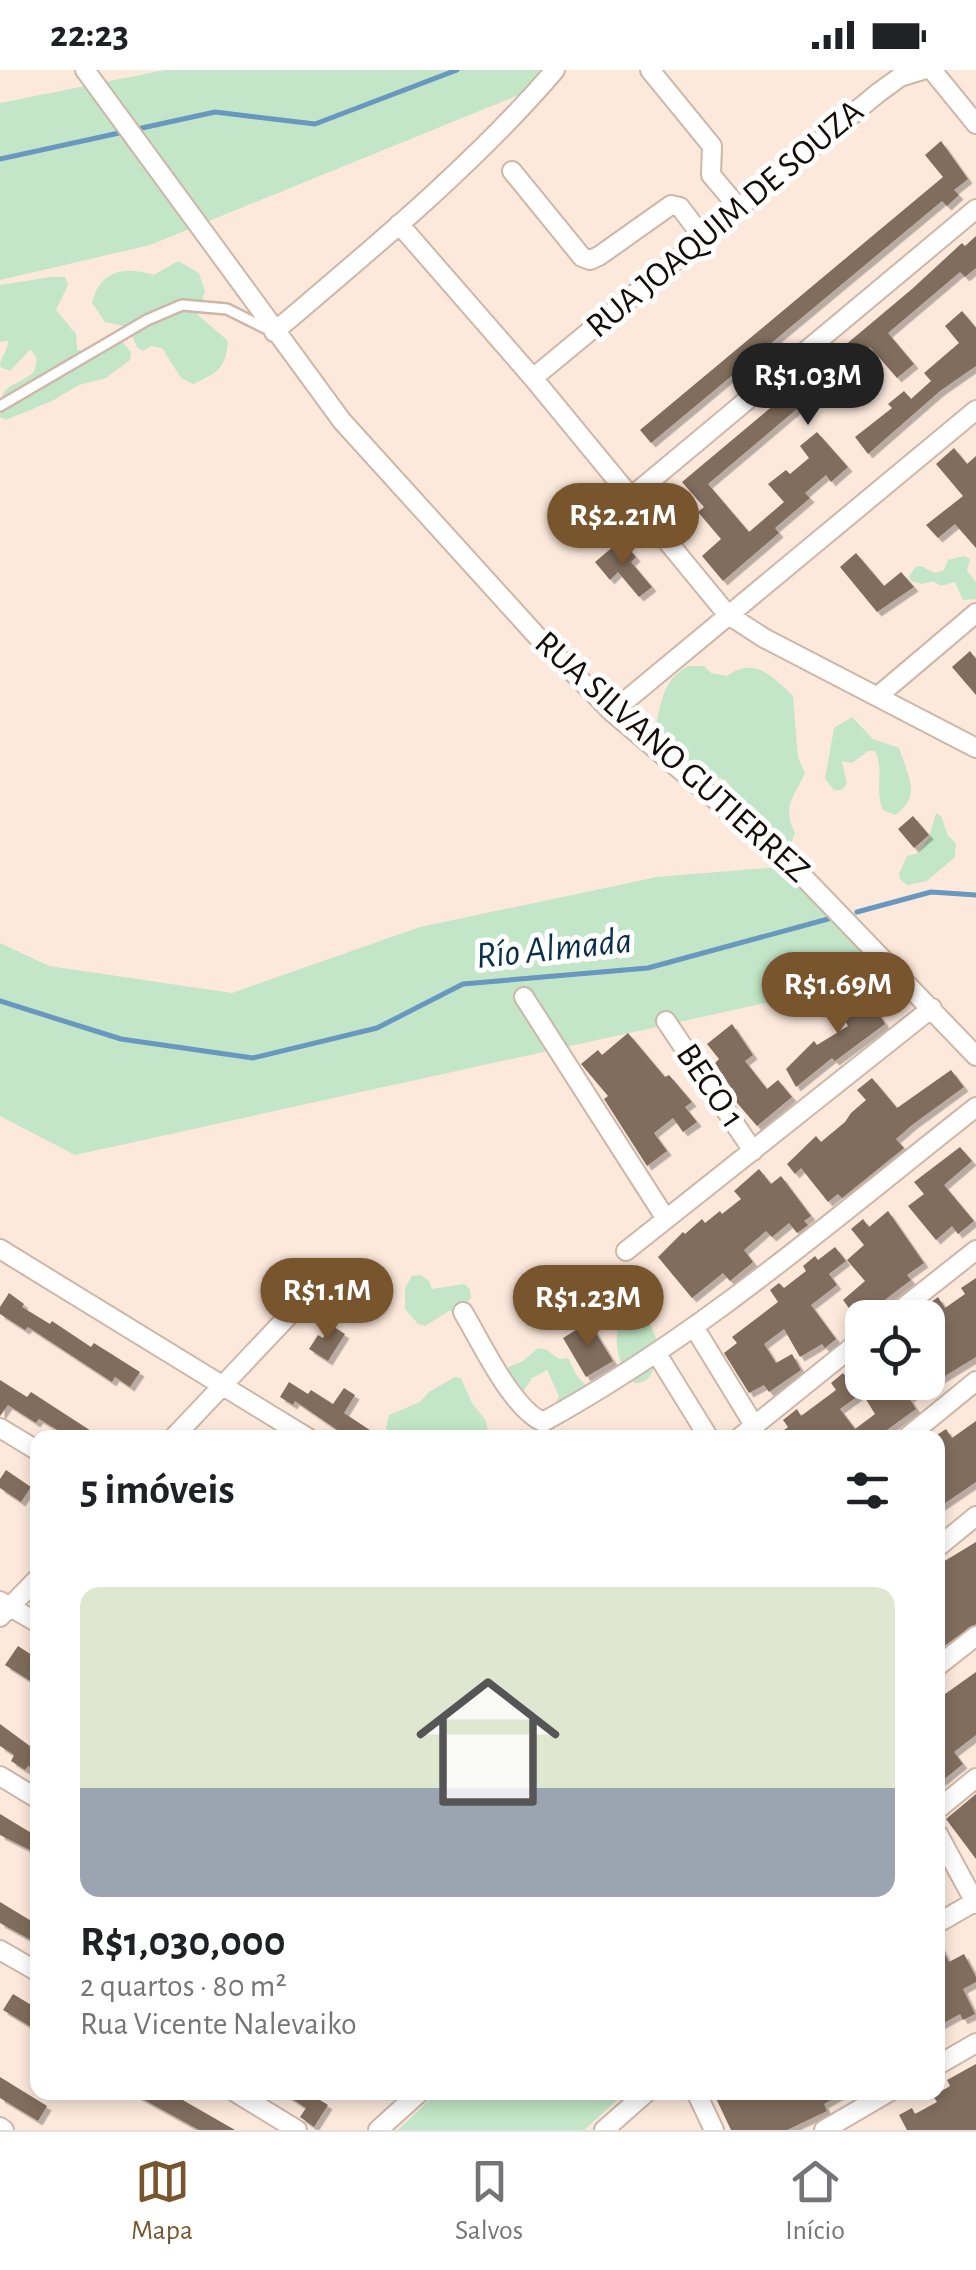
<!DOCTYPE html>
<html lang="pt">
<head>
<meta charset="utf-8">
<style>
  :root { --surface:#fff; --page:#f6f6f6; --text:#202124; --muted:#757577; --line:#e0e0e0; --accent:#79552e }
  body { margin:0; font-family:"Alegreya Sans",sans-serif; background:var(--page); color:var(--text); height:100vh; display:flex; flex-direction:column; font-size:38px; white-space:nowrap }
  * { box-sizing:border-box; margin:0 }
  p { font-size:32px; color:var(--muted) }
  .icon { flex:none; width:55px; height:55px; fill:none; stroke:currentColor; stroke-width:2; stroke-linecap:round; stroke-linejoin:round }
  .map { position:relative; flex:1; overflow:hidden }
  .drawer { position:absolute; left:30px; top:1360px; width:915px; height:670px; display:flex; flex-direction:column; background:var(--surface); border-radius:20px; box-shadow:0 5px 15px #0003 }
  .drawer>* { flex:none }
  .fabs { position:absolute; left:845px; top:1230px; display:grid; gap:20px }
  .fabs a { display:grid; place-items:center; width:100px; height:100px; border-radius:20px; background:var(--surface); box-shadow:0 5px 15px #0003; font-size:50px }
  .price { position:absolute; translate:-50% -85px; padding:0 22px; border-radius:35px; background:var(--accent); color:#fff; font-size:32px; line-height:65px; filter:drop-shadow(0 2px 5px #0008) }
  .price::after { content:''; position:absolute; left:50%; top:60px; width:30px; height:22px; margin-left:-15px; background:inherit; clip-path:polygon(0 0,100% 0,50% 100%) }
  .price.on { background:#222; color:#fff }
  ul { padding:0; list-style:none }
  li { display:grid; align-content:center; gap:20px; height:530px; padding:0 50px }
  li span { display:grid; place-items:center; height:310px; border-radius:20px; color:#555 }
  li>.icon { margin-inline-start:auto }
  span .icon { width:180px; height:180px; fill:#fffc; stroke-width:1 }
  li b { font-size:42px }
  h2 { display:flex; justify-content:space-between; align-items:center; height:120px; padding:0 50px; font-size:42px }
  .status { display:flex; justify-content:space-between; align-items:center; height:70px; padding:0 50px; background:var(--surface); direction:ltr }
  .status svg { height:28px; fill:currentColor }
  .tabs { display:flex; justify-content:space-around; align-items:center; height:140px; border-top:2px solid var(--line); background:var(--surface); font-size:28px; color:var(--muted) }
  .tabs a { display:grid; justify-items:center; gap:5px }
  .tabs .on { color:var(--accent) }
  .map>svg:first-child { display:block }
</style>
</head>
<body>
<div class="status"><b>22:23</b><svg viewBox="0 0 49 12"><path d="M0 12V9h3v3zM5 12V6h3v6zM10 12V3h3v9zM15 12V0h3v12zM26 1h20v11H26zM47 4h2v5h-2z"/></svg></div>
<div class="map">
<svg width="976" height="2060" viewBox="0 0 976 2060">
  <defs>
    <filter id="shadow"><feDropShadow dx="4.5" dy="4.5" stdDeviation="0" flood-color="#0004"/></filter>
  </defs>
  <rect width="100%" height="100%" fill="#fce9dc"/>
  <path fill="#c2e6c7" d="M165,0H543L526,22L150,175L0,210V33Z
    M178,191L199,203L205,221L198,245L228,271C226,299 217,303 193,314L181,308L162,278L151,276L143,281L137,277L128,257L105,252L92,233C101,199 124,196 154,205Z
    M51,207H65L68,215L56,240L76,264L77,279L84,283L117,266L131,282L130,290L106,308L79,315L52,331L6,350L0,347C0,311 9,321 33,303C37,294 39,287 30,280L10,301L0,297C0,286 8,281 8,271L0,272V215Z
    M964,486L970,489L967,501L976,512V529L963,530L955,512L941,516L933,511L922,514L911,511L909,507L915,497L921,496L935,503L944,500L948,490Z
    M688,596H704L711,603L727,606C755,586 772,606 793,626L798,688L805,703C795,726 781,737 795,763L791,773L785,776L767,762L762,749L737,729L726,710C700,703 667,691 653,666C662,637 659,612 688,596Z
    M852,647L873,669L899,678C907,704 923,726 895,745L883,740C874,720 885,702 875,681H868L852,693L842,691L847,714L842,720H834L825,709L834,658Z
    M936,743L941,746L948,766L956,773L955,787L927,811L907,815L900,809L899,804L907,786L918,783L929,768Z
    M780,797L888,906L75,1085L0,1046V873L49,896L232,923L420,857L657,807Z
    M421,1205L429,1211L432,1219L464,1214L470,1219L471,1228L456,1242L449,1241L425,1256L418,1254L405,1239V1218L412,1206Z
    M636,1247L647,1248L661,1279C654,1295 653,1315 634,1313C620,1298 614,1278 618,1258Z
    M538,1278L547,1280L559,1289L568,1288L577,1306L597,1327L595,1335L567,1348L552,1340L559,1326L547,1300L532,1308L522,1323L505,1328L493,1313L497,1302L523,1291Z
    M455,1307L461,1308L472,1333L486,1351L489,1367H392L386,1358L389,1345L420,1332L429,1322Z
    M438,2022H625V2023L584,2060H398Z"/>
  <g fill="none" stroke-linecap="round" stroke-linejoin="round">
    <path stroke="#6897c0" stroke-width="5" d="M0,89L215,42L315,54L457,0
      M857,842L931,822L976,825
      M0,931L121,969L253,988L377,958L463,914L648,898L828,849"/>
  </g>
  <path fill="#806d5d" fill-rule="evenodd" filter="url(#shadow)" d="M941,71L968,109L954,120L959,125L947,136L942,131L651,373L640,360L943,107L925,85Z
    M976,166V198L965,207L960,202L888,263L914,294L897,308L870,277L708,414L749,462L784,432L768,414L786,400L790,404L809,388L800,376L817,362L848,397L831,412L826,405L805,423L810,428L775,458L779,463L723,511L702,486L721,469L698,442L704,437L682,412L912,219L962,173L965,176Z
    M962,241L976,258V296L940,321L868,384L855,367L892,338L888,334L904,321L911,329L931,311L924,303L959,273L945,256Z
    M954,378L967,394L976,386V478L955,454L938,468L926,455L963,426L936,394Z
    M621,470L636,487L631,492L652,517L639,527L618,502L610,510L595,492Z
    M856,483L884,516L901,502L914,517L877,542L840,497Z
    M970,581L976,589V625L952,597Z
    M913,746L929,765L914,778L898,759Z
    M855,918L870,942L875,938L885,954L835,991L832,988L796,1017L786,999L814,971L817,975L848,956L833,932Z
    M732,954L753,985L745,991L767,1019L778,1010L792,1027L757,1056L732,1027L735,1024L715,993L719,989L707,974Z
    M628,963L665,1007L669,1005L692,1032L685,1037L697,1052L683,1062L673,1048L654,1063L667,1081L647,1096L604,1029L608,1026L581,994L598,980L602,985Z
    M951,1000L964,1017L912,1055L896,1069L904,1078L842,1128L838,1124L828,1132L801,1098L795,1104L787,1094L816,1066L821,1072L845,1052L851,1043L866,1030L857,1020L872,1008L897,1038Z
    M960,1077L972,1091L944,1115L974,1151L958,1164L952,1156L936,1170L908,1136L924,1124L914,1112Z
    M759,1099L771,1114L781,1106L811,1146L804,1151L808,1155L797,1163L789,1153L772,1167L766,1161L744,1180L753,1192L730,1211L723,1203L692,1228L658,1187L683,1162L685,1164L702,1149L705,1153L720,1141L722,1144L741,1129L734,1121Z
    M888,1141L924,1193L907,1205L911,1210L874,1238L876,1241L862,1248L860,1253L843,1230L865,1211L847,1190L864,1175L851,1159L863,1149L869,1157Z
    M835,1177L846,1191L829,1204L837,1215L811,1235L836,1269L825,1278L822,1274L800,1287L784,1259L764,1274L776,1293L792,1284L801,1300L769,1322L764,1315L749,1323L724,1283L737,1273L732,1267L778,1232L770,1220L779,1213L784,1218L806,1201L803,1196L815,1186L818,1190Z
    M976,1208V1287L909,1328L916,1339L884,1362L888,1368H774L788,1357L783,1350L797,1339L801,1346L836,1320L831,1313L843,1303L851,1313L862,1304V1312H928V1258L933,1254L923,1238L938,1227L945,1238L965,1224L961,1218ZM862,1323L875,1344L855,1359L840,1339Z
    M9,1223L24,1234L22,1237L50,1254L52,1251L91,1277L94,1273L140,1302L130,1317L115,1307L112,1312L28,1257L25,1260L0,1244V1237Z
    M589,1252L613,1291L586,1307L563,1268Z
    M331,1255L345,1264L328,1291L309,1279L318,1265L323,1268Z
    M0,1310L27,1327L31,1322L102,1368H71L39,1349L36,1353L8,1335L0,1346Z
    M289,1312L308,1324L311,1320L333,1334L344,1318L355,1325L344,1343L382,1368H349L295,1331L293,1335L280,1327Z
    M976,1351V1412L938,1438V1368L934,1367L946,1359L952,1368Z
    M6,1400L31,1417L21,1432L0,1418V1409Z
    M976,1472V1554L938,1580V1495Z
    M18,1576L38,1589V1616L5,1595Z
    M976,1602V1665L954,1682L963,1694L938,1714V1629Z
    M0,1654L38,1682V1701L28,1696L25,1700L11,1691L14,1685L0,1676Z
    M976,1724V1789L946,1749Z
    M0,1744L38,1767V1784L0,1765Z
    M0,1832L38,1855V1874L0,1853Z
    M938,1871L949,1892L964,1884L976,1907V1912L963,1919L975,1944L963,1950L960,1944L938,1956Z
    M13,1924L38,1939V1947L31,1957L3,1940Z
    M976,1994V2060H907L899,2045L912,2038L915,2044L937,2032L933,2026L950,2016L947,2010Z
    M0,2007L47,2036L38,2051L0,2028Z
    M130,2022H165L173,2027L174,2025L235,2060H199Z
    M281,2022H307L328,2035L314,2057L300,2047L306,2038Z
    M713,2022H845L824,2034L827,2041L787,2060H731Z"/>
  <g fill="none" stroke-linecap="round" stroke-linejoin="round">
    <g stroke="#cdb7a6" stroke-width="14">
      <path id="service" d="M0,336L147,250L182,235L227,239L271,261"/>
    </g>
    <g stroke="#cdb7a6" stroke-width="22">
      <path id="minor" d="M85,0L342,351L535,564L612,642L789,792L976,986
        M650,0L712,76L711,105L739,138
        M932,0L976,54
        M512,101L582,187L590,190L599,186L671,135L680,137L704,169
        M399,154L533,308L727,544L764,568L976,678
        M274,262C368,182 475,94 555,0
        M533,308L878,23L900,7L923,0
        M631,427L976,139
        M878,626L976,543
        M612,642L976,340
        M524,927L666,1149
        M666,951L753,1081
        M0,1179L308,1368
        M626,1181L932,938
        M463,1242C481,1272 512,1339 543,1352C700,1266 836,1147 976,1037
        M890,1248L976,1180
        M694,1257L754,1355
        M657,1284L709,1368
        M0,1358L38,1381
        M173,1368L310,1223
        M739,1368L862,1269
        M906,1368L976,1311
        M938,1477L976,1446
        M0,1531L38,1553
        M0,1547L38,1508
        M938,1596L976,1566
        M0,1706L38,1729
        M938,1739L976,1708
        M938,1764L976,1834
        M938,1853L976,1831
        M0,1880L38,1902
        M938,1995L976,1973
        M235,2022L297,2060
        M696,2022L714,2060
        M0,2057L4,2060
        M378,2060L420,2022
        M604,2060L647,2022
        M824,2060L889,2022"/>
    </g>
    <use href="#service" stroke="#fff" stroke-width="9"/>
    <use href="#minor" stroke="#fff" stroke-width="18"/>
  </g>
  <g text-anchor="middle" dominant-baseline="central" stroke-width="10" stroke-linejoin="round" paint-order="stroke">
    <g font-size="35" fill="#140d07" stroke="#fff">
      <text transform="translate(725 149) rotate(-40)">RUA JOAQUIM DE SOUZA</text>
      <text transform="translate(672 687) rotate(42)">RUA SILVANO GUTIERREZ</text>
      <text transform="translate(710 1016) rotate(56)">BECO 1</text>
    </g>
    <g font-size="38" font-style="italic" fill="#092f4b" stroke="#fff">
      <text transform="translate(554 879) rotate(-6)">Río Almada</text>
    </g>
  </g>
</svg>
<div class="fabs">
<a><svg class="icon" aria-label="locate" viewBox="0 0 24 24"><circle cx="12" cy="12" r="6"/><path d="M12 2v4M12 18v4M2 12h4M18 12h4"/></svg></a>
</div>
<b class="price on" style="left:808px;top:358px">R$1.03M</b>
<b class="price" style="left:623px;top:498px">R$2.21M</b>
<b class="price" style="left:838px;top:967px">R$1.69M</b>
<b class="price" style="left:327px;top:1273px">R$1.1M</b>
<b class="price" style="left:588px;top:1280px">R$1.23M</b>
<section class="drawer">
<h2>5 imóveis<svg class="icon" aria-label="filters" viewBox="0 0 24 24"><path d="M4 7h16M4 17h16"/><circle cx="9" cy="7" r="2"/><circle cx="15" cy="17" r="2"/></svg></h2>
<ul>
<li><span style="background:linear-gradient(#dfe7d0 65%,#9aa5b1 0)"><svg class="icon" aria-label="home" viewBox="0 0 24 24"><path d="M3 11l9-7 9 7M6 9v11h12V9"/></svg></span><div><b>R$1,030,000</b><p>2 quartos · 80 m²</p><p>Rua Vicente Nalevaiko</p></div></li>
</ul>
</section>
</div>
<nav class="tabs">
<a class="on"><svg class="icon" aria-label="map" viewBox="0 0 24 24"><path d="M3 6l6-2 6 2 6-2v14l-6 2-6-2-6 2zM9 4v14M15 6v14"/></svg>Mapa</a>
<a><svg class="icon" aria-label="saved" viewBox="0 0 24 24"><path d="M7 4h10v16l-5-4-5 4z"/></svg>Salvos</a>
<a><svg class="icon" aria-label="home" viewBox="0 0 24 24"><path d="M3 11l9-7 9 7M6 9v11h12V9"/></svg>Início</a>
</nav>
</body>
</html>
